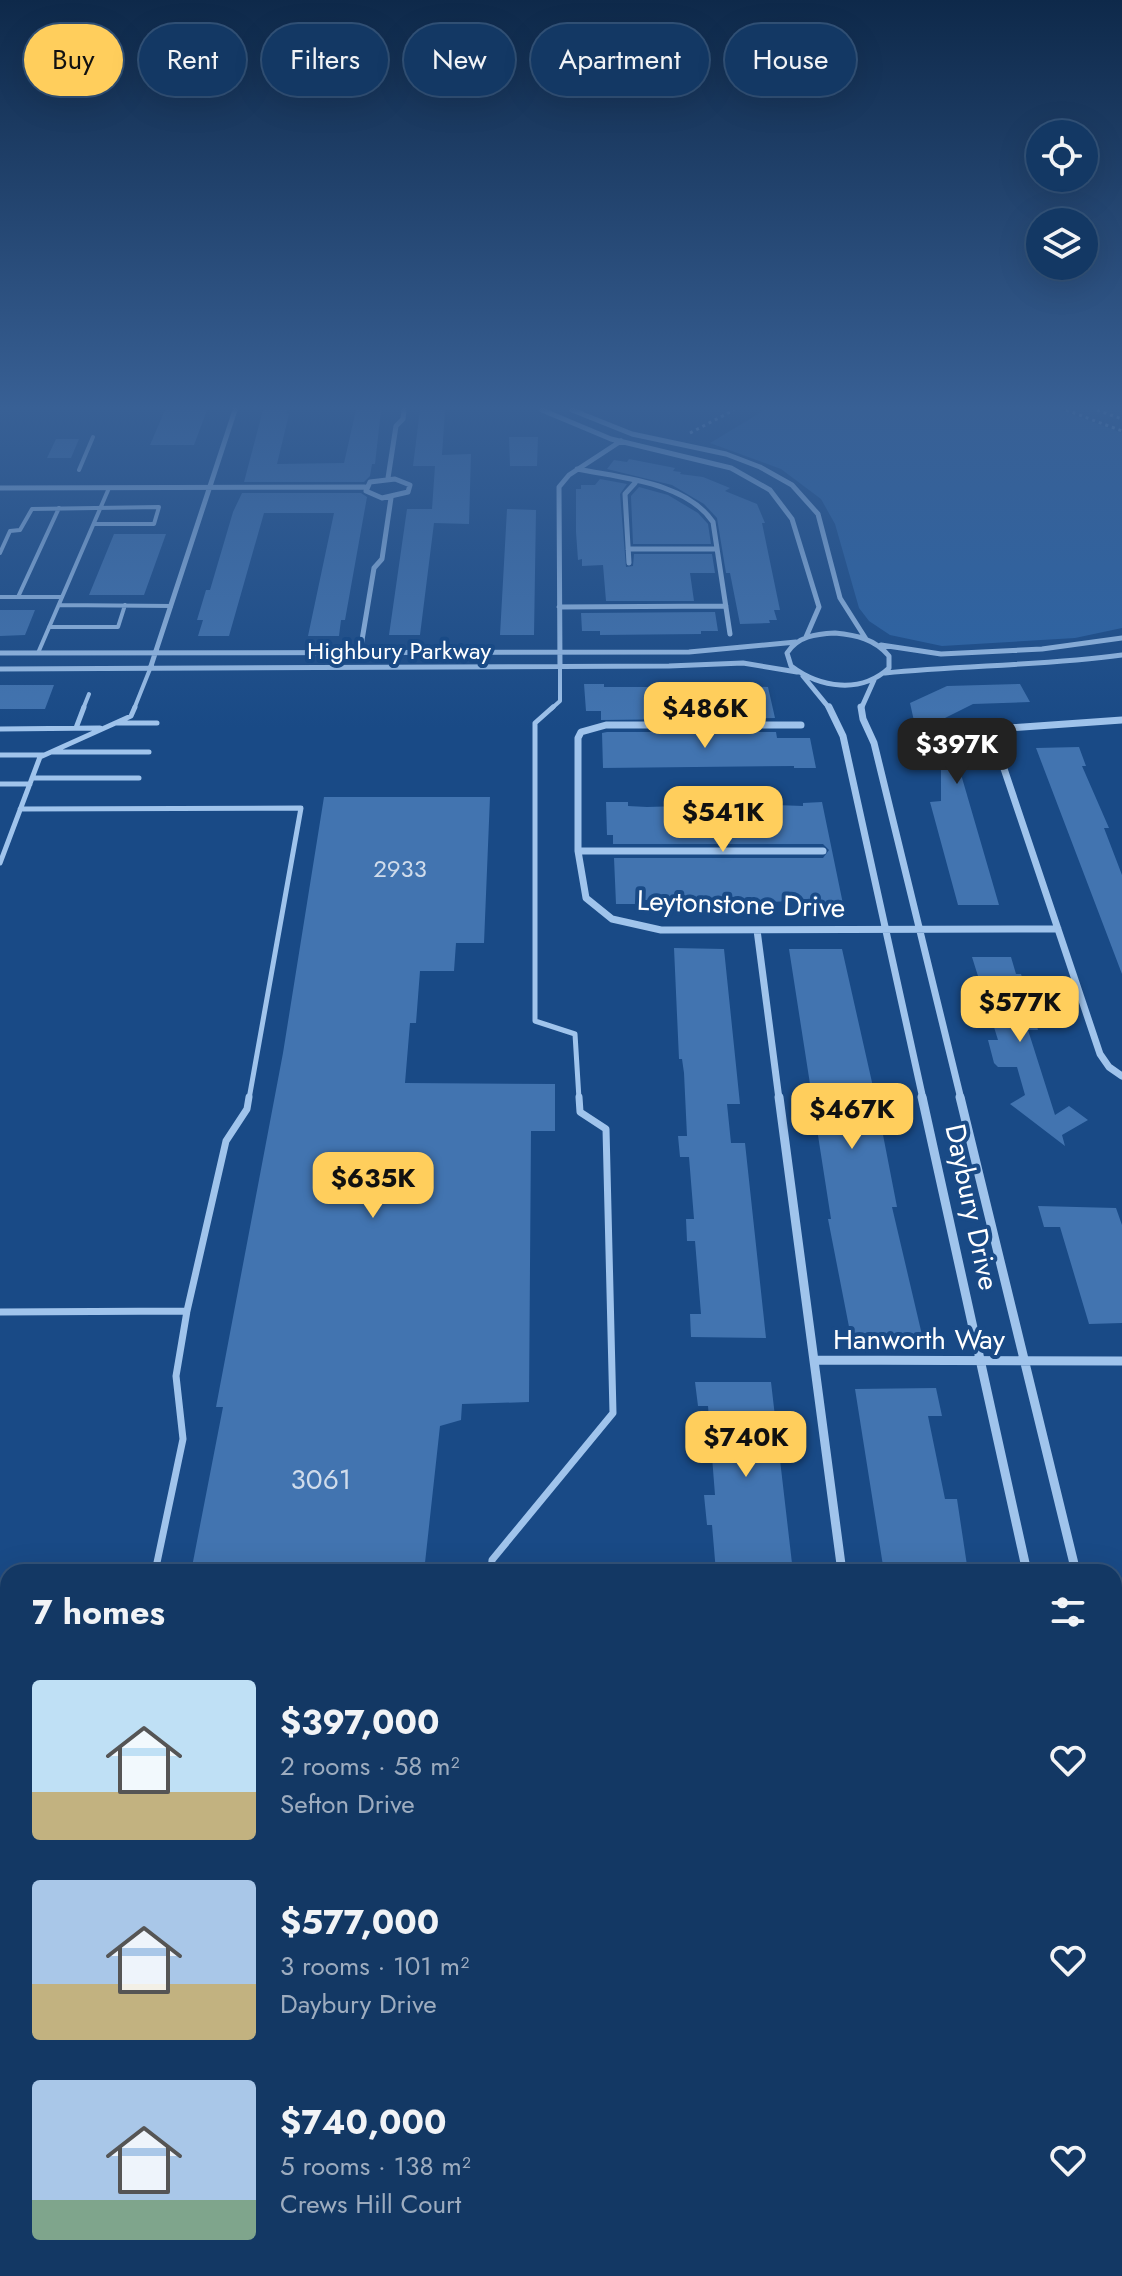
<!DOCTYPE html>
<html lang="en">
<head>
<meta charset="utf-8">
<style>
  :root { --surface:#133864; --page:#1c3f6a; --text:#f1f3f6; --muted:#9dacbf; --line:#325278; --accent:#ffce5c }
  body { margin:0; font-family:Jost,sans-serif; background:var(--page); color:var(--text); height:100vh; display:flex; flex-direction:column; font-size:30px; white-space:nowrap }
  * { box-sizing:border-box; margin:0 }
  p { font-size:26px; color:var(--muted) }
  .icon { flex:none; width:44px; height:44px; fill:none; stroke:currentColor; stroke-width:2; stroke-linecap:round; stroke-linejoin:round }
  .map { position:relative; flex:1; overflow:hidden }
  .side { position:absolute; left:0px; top:1564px; width:1122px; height:712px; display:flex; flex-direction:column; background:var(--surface); border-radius:24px 24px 0 0; box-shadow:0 8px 32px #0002,0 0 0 2px var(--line) }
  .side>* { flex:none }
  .banner { position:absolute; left:24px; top:24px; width:1074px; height:72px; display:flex; gap:16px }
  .buttons { position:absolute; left:1026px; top:120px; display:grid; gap:16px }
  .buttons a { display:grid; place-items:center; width:72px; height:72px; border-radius:50%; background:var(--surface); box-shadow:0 8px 32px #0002,0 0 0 2px var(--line); font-size:40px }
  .price { position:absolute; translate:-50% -68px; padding:0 18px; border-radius:16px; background:var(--accent); color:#111; font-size:26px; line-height:52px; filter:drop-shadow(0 2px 4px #0008) }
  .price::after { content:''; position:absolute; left:50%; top:48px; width:24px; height:18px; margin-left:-12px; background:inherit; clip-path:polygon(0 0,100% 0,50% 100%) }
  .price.current { background:#222; color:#fff }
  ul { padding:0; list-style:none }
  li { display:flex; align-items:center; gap:24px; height:200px; padding:0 32px }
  li span { display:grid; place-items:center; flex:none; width:224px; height:160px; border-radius:8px; color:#555 }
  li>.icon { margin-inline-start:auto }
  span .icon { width:96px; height:96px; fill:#fffc; stroke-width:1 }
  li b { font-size:34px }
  h2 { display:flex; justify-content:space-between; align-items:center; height:96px; padding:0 32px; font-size:34px }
  .chip { padding:0 28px; border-radius:36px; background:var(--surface); box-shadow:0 8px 32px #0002,0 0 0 2px var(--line); font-size:28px; line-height:72px }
  .chip.current { background:var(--accent); color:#111 }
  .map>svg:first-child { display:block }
</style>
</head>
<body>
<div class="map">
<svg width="1122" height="2276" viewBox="0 0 1122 2276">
  <rect width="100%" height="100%" fill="#194a86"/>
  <path fill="#2c64a5" d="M765,410H1060L1122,433V628L1075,638L942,646L890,635L869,621L859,608L835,524L821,499L781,469L710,443Z
    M1114,1827H1122V2276H0V1968L8,1966V2268H1114Z"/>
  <path fill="#4274b0" d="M165,410H207L194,445H150Z
    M263,410H287L286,414H289L277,464L344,463L356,410H381L375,464H372L370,476L364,482H244Z
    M420,410H445L442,455L471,454L469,524L434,523L420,635H389L407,509H432L435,466H413Z
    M509,437H538L537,466H510Z
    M56,439H79L71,458H47Z
    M629,459L675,468L673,471L681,472L680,474L703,477L730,488L725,491L757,504L765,523H762L780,610H774L777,620H769L770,623L740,624L730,573H726L717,518L704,504L672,485L607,469L614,460L627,462Z
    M600,479L627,484L620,494L626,567L633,566L634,554H712L715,573H690L694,601H606L603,565L582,566V559L578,560L576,532V489H581V485H595Z
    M639,487L668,495L698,513L708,524L711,544H633L631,496Z
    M242,493H361L367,497L345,620H341L339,636H308L334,513H264L229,636H198L203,620H197L206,590H210L233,512Z
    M507,509L536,510L534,635H500Z
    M114,534H166L144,595H89Z
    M0,610H35L25,635L0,636Z
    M715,612L718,631H701V634L600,635V631H582L581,613Z
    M584,684H604V687H699V685L768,687L775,718L601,720V711H586Z
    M1020,684L1030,702L973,704L939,721L948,764H958L999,905H958L930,802L941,801V768H921L907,721H914L910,703L947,686Z
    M0,685H54L45,709H0Z
    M607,732H776L777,738H810L816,768H794V766L603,768L602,733Z
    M1079,747L1086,766H1082L1109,828H1104L1122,875V974L1036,748Z
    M324,797H490L484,943H456L454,971H420L416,1023H410L405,1083L555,1084V1131H531L529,1402L462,1404L461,1420L440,1426L424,1572H191L223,1407H216L283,1053Z
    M606,802H628V806L647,807L748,804L803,806V803L822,802L843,904H820V900L716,904H697V900H641V904H616L614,858H823L829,850L823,844H613V835H607Z
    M674,948L724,949L740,1104H727L731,1143H745L766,1338L691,1337L690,1314H701L695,1241H687L686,1219H694L689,1157H680L678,1136H687L684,1073L682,1059H679Z
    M789,949H842L878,1109L897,1207H892L922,1335L851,1337L828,1219H831Z
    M972,957H1011L1016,974H1021L1038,1030H1028L1055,1115L1069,1106L1088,1120L1062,1135L1065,1146L1010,1104L1025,1095L1017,1067H998L994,1063L988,1040H998Z
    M1038,1206L1116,1208L1122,1225V1323L1089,1324L1060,1227H1044Z
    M695,1382H771L793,1572H716L712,1525H707L704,1495H715L708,1406H698Z
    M936,1388L942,1416H928L945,1499H957L968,1572H884L855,1389Z"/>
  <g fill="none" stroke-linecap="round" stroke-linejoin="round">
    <path stroke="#a0c4ec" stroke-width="3" stroke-dasharray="3 4" stroke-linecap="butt" d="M1066,410L1122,431
      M1097,410L1122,419
      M690,433L734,410"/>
    <path stroke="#a0c4ec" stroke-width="6" stroke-dasharray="6 9" stroke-linecap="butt" d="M1114,1831H1122
      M770,2268L773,2276
      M184,2276L185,2268"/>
    <path stroke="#a0c4ec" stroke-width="4" d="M79,470L93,437
      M0,553L10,531L20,530L32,509L159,507L154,524H94
      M0,597H62
      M18,597L59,508
      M59,605L171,606
      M49,627H118L125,605
      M38,653L109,488
      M83,709L89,694
      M134,709L150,669
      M551,709L560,701V667"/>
    <path stroke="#a0c4ec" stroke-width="5" d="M553,707L535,723V1021L575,1034L579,1099
      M117,723H157
      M76,728L84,707
      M0,729L100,728
      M52,752H149
      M0,755H44
      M32,778H139
      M0,784H30
      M20,809L301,808L249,1099
      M0,863L40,757L131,716L135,707"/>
    <path stroke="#a0c4ec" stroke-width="7" d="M0,1312L187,1311
      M155,1572L183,1439L176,1376L187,1311L226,1141L247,1109L249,1097
      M491,1572L492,1560L613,1413L606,1129L580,1112L579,1097"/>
    <path stroke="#a0c4ec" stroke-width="9" d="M0,1655H8"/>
    <path stroke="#a0c4ec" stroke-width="5" d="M542,410L611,439L731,468L770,490L792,519L819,607L806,637
      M572,410L632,434L726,454L760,467L792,485L818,514L840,598L866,639
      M577,469C621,478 686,482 713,522L730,634
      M388,478L396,426L403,419L404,410
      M395,479L410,485L408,492L382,498L366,491L370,482Z
      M0,488L365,487
      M628,549H717
      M629,563L625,494L635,483
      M559,607L726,606
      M835,633C856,635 875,639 889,656V668C861,694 820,688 791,666L787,653C798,636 816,634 835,633Z
      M881,645L941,654L1042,649L1122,638
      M360,652L374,568L382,559L391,498
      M0,653L689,652L796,642
      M560,667L559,487L569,475L621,441
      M0,669L669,666L743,663L797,672
      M150,669L235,410
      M885,673C964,665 1043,666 1122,655
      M803,676L830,709
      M861,709L874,680"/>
    <path stroke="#a0c4ec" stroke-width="7" d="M829,707L843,736L923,1099
      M861,707L863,719L874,743L961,1099
      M1122,720L1008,728L996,732L994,739L1100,1054L1109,1067L1122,1076
      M801,725H606L581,732L578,738V851L586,898L612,919L661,930L1058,929
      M578,851H823
      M757,930L779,1099"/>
    <path stroke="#a0c4ec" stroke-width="9" d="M779,1097L842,1572
      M922,1097L1027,1572
      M960,1097L1076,1572
      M814,1360L1122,1361"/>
    <path stroke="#a0c4ec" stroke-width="12" d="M1114,1731L1122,1765"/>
    <path fill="#cde0f9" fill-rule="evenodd" d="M1114,1765H1122V1787H1114Z
      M0,1769H8V1791H0Z"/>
  </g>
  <linearGradient id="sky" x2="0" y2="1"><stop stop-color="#0e294a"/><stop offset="0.56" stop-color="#386095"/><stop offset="1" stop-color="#386095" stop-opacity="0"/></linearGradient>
  <rect width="1122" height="728" fill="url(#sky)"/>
  <g text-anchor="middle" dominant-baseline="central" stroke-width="8" stroke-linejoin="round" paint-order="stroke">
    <g font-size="24" fill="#fff" stroke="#194a86">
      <text x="399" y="650">Highbury Parkway</text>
    </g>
    <g font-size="24" fill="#d0dceb">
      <text x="400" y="868">2933</text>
    </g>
    <g font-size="28" fill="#fff" stroke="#194a86">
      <text transform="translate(741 904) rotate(2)">Leytonstone Drive</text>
      <text transform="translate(972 1207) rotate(78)">Daybury Drive</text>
      <text x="919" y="1339">Hanworth Way</text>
    </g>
    <g font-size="28" fill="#d0dceb">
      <text x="321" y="1479">3061</text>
    </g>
  </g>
</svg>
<div class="buttons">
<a><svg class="icon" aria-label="locate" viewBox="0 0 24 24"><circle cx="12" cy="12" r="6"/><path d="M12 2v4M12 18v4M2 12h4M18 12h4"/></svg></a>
<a><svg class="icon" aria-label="layers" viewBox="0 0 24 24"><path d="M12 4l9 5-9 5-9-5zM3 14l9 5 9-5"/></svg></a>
</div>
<b class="price" style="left:705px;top:750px">$486K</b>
<b class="price current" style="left:957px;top:786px">$397K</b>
<b class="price" style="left:723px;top:854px">$541K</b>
<b class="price" style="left:1020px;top:1044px">$577K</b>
<b class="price" style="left:852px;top:1151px">$467K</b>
<b class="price" style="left:373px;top:1220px">$635K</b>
<b class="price" style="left:746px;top:1479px">$740K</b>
<div class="banner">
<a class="chip current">Buy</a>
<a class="chip">Rent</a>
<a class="chip">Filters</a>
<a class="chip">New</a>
<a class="chip">Apartment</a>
<a class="chip">House</a>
</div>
<section class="side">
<h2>7 homes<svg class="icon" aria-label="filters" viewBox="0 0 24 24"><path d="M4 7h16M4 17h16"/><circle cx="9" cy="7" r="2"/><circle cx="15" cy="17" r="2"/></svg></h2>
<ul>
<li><span style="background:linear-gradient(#bfe0f5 70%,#c2b280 0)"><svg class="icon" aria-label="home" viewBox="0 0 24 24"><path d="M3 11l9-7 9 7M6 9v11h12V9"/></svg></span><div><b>$397,000</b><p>2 rooms · 58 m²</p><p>Sefton Drive</p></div><svg class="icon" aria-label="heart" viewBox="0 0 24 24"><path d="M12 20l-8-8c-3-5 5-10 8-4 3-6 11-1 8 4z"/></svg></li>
<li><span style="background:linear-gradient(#a9c7e8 65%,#c2b280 0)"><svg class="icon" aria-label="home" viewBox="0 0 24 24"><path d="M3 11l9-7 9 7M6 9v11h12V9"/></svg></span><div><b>$577,000</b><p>3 rooms · 101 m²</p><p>Daybury Drive</p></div><svg class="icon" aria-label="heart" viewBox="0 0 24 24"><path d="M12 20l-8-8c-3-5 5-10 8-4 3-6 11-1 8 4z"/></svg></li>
<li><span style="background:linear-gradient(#a9c7e8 75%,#7fa58c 0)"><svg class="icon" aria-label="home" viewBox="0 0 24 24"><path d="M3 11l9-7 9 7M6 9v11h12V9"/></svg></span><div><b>$740,000</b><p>5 rooms · 138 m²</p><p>Crews Hill Court</p></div><svg class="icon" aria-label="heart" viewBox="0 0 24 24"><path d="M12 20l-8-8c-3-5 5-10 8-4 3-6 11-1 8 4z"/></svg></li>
</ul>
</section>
</div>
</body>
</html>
